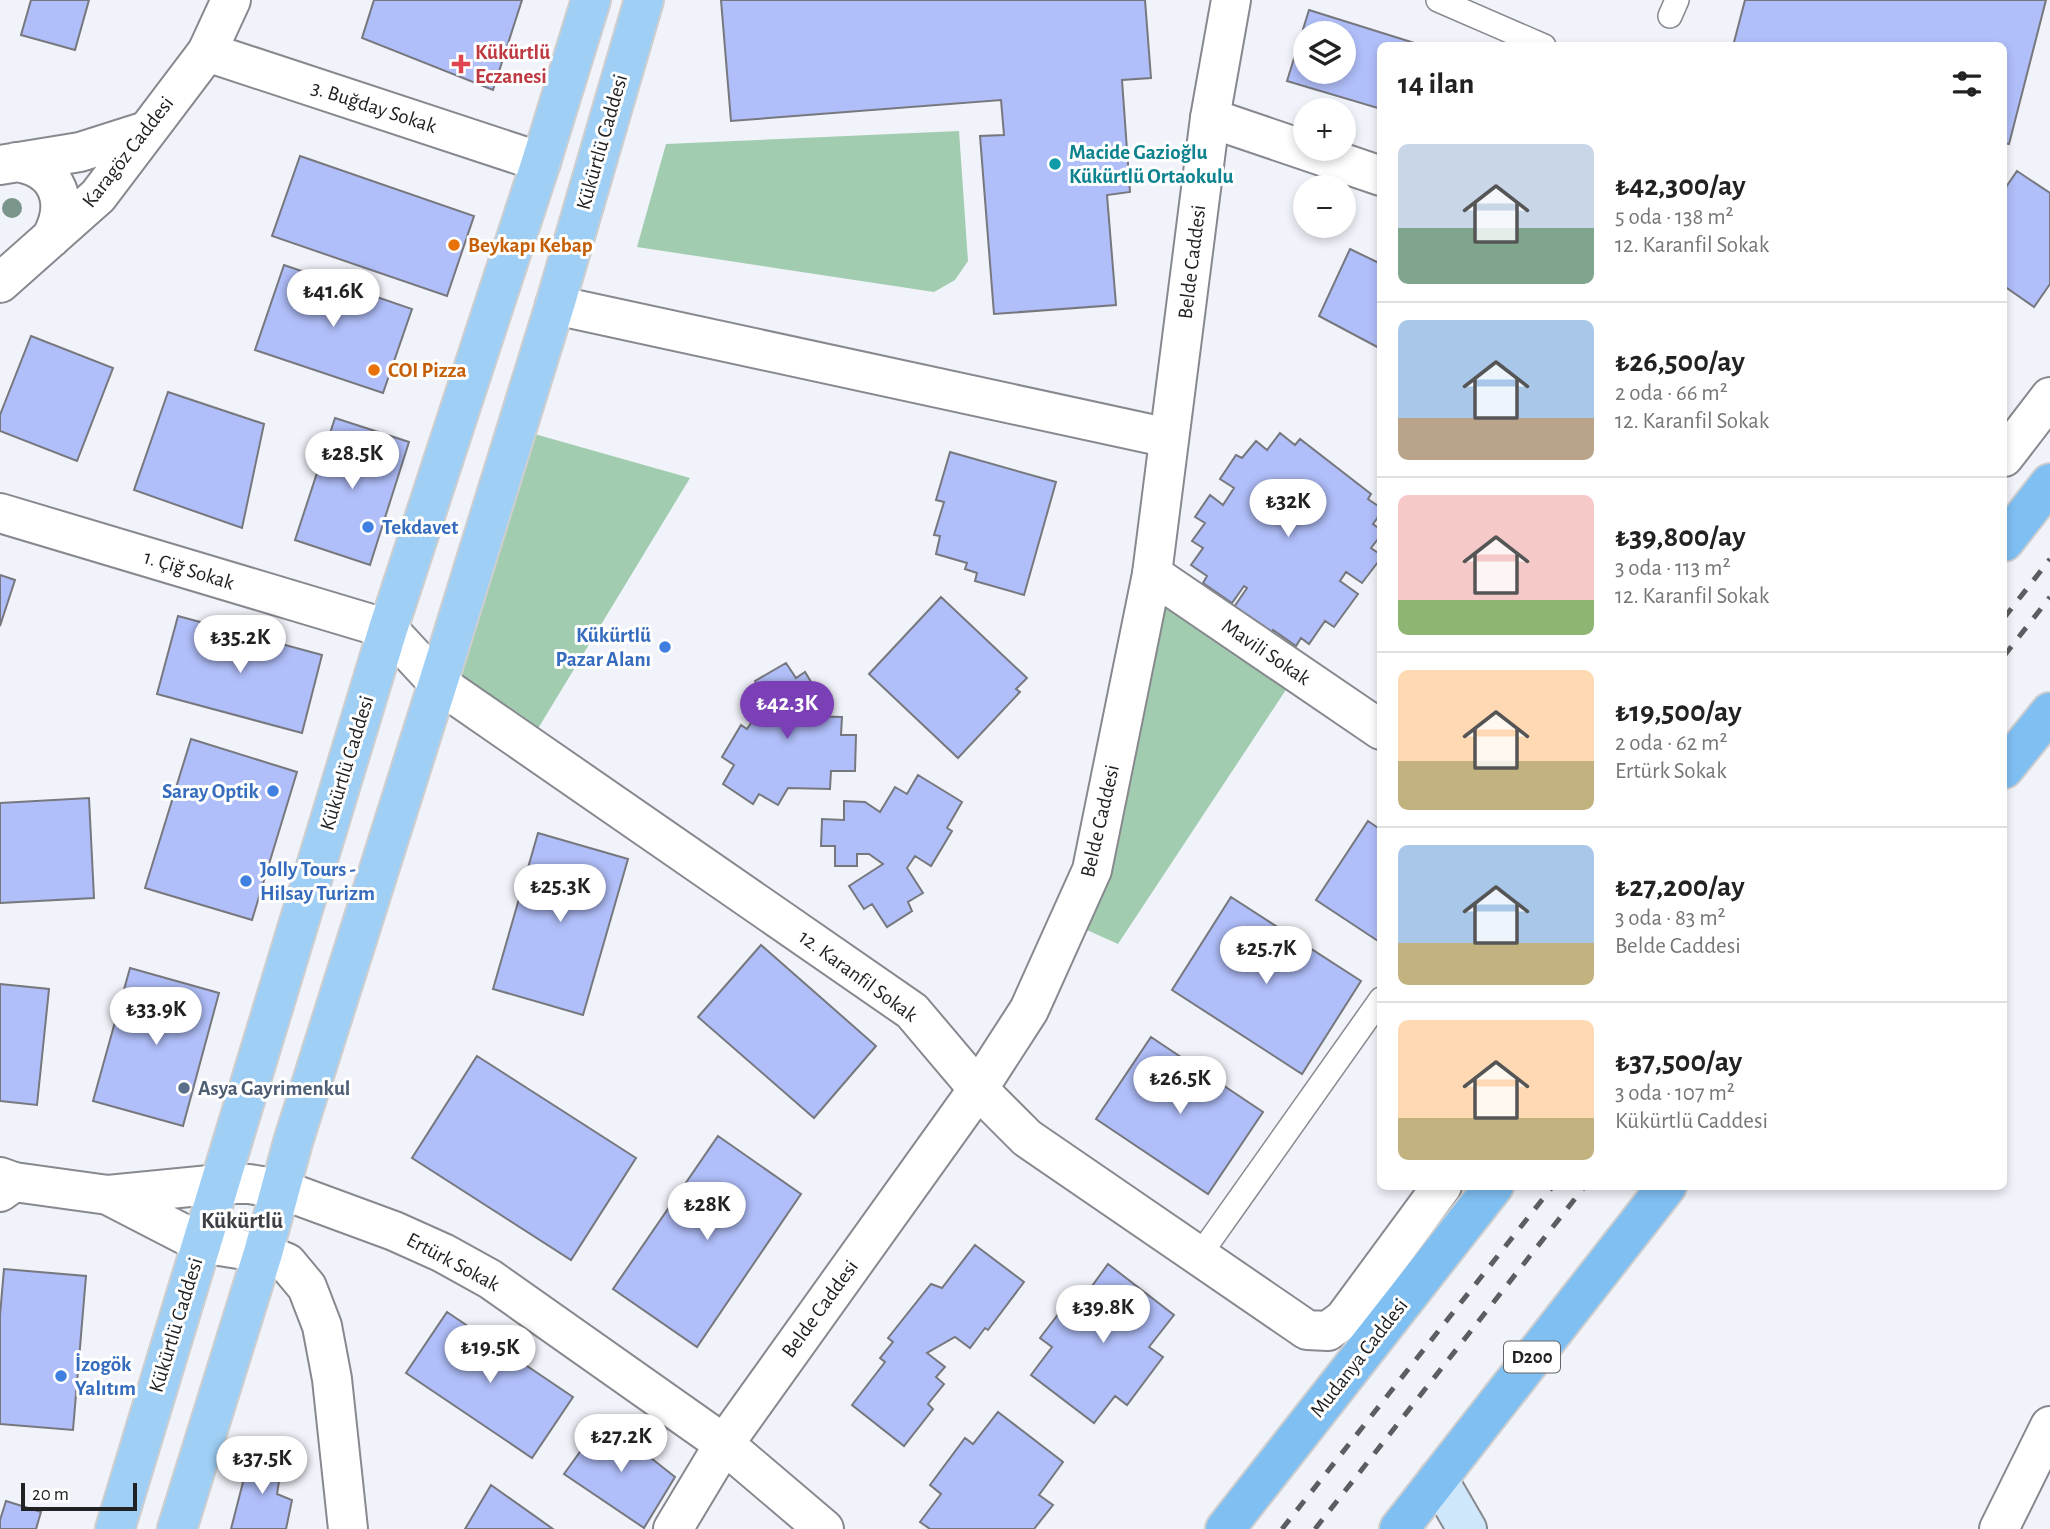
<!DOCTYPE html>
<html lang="tr">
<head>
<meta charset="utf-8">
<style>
  :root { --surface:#fff; --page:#f6f6f6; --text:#222; --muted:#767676; --line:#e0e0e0; --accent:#7b40b6 }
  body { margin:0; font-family:"Alegreya Sans",sans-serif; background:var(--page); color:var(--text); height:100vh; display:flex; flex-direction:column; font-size:26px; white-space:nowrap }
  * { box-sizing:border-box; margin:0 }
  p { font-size:23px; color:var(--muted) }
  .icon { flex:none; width:38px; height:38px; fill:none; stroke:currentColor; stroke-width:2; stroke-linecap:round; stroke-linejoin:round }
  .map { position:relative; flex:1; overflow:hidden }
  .sheet { position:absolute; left:1377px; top:42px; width:630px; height:1148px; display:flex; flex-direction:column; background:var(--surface); border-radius:10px; box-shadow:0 4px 10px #0003 }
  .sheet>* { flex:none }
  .buttons { position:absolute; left:1293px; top:21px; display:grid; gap:14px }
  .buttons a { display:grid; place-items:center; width:63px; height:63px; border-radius:50%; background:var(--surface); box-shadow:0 4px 10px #0003; font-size:35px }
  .scale { position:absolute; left:21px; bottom:18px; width:116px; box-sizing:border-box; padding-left:7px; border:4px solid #212224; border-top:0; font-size:19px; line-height:24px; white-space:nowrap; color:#212224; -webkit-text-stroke:5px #fff; paint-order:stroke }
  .price { position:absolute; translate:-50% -60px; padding:0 16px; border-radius:24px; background:#fff; color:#222; font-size:23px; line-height:46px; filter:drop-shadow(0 2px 4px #0008) }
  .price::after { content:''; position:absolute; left:50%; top:42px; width:21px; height:16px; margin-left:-10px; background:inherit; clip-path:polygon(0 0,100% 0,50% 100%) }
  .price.current { background:var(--accent); color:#fff }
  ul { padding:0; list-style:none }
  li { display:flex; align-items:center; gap:21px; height:175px; padding:0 21px }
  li+li { border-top:2px solid var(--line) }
  li span { display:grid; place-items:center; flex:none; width:196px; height:140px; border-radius:10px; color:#555 }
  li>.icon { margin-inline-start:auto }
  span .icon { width:84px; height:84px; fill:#fffc; stroke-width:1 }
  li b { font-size:30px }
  h2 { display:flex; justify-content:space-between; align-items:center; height:84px; padding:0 21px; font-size:30px }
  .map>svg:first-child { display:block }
</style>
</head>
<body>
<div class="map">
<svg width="2050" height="1529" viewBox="0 0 2050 1529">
  <rect width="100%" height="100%" fill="#f1f3fa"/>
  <path fill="#a2ccb0" d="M959,131L968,261L955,280L934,292L637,247L666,144Z
    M517,429L690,478L528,745L438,683Z
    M1152,574L1297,673L1118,944L1069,922Z"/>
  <path fill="#b0bef9" stroke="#77787e" stroke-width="2" fill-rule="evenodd" d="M31,0H89L75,50L21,35Z
    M374,0H522L493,90L362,38Z
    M721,0H1145L1151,78L1122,80L1130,192L1107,195L1116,305L994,314L980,136L1004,135L1001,100L731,121Z
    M1745,0H2046L2009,144L2004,143V46H1733Z
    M1309,10L1424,46H1381V109L1287,81ZM1306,33H1344V72H1306Z
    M300,156L474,216L447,296L272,236Z
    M2017,171L2050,193V284L2034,307L2004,286V190Z
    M1350,249L1381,264V349L1319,316Z
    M284,265L412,309L383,393L255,350Z
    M31,336L113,368L77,461L0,431V415Z
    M168,392L264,424L242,528L134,490Z
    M335,418L409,442L370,565L295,540Z
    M1280,433L1295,445L1300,439L1371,494L1368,499L1381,508V513L1373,524L1381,530V535L1371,548L1381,555V558L1362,583L1346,572L1340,581L1358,594L1334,627L1325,621L1309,644L1301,638L1296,646L1273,630L1270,635L1232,610L1247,588L1244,586L1232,603L1203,583L1207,576L1191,565L1203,548L1192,541L1205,523L1195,517L1210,495L1223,505L1234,488L1220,479L1236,455L1242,458L1256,441L1267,450Z
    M950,452L1056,482L1024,595L975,581L977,573L965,569L967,563L936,554L940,536L934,535L944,502L936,500Z
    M0,575L15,580L0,626Z
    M941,597L1027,678L1016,689L1020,692L958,758L869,674Z
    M178,616L322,655L302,733L157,694Z
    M786,663L796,678L805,672L825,705L807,716L842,717L841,735H856L855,771H831L830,789L788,788L778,805L759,794L753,804L723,784L734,765L722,757L741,725L747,729L753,720L742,702L761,691L755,681Z
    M191,739L297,772L252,920L145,888Z
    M918,775L962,802L947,828L952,831L931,866L915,856L907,868L923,893L908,902L912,911L887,927L872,904L864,909L849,886L883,864L869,854H857V866H835V846H821L822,819L844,820V801L865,802L880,812L895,787L907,794Z
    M89,798L94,898L0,903V803Z
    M1368,821L1381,830V943L1316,900Z
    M538,833L628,859L583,1015L493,989Z
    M1231,897L1361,981L1302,1074L1172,990Z
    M761,945L876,1046L814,1118L698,1017Z
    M130,968L219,993L183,1126L93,1101Z
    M0,984L49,989L37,1105L0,1101Z
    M1151,1037L1263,1112L1208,1194L1096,1119Z
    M477,1056L636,1158L571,1260L412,1158Z
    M718,1136L801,1194L697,1347L613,1289Z
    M975,1245L1024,1282L988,1330L985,1328L970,1348L955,1337L927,1353L945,1367L936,1377L944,1384L928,1404L933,1409L904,1446L852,1405L885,1362L880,1358L893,1342L888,1338L931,1284L942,1288Z
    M1108,1264L1174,1315L1149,1347L1163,1357L1127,1405L1115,1396L1094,1423L1031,1375L1052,1347L1040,1338L1076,1291L1084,1297Z
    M4,1269L86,1276L73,1430L0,1424V1315Z
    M447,1312L573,1397L532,1458L406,1373Z
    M998,1412L1063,1462L1039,1495L1053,1505L1034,1529H930L920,1522L941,1494L930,1485L965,1438L973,1444Z
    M603,1420L675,1477L644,1528L564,1474Z
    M251,1451L283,1456L277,1494L292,1500L286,1529H231Z
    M491,1485L553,1529H465Z
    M6,1501L41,1512L36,1529H0V1520Z"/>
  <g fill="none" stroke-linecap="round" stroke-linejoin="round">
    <g stroke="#87898f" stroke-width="26">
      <path id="service" d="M1438,0L1544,46
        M1670,16L1677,0
        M1199,1256L1381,999"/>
    </g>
    <g stroke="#87898f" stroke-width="42">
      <path id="minor" d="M207,52L231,0
        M1210,118L1381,176
        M555,305L1169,438
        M2004,457L2050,397
        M0,513L388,629L438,683L912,1011L978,1089L1027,1138L1307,1330L1328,1331L1344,1319L1442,1186
        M1152,574L1381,730
        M0,1177L14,1182L108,1195L220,1184H249L280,1189
        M108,1195L201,1243L263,1253L287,1263L307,1287L322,1326L332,1379L348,1529
        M1999,1529L2050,1426"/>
    </g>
    <g stroke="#87898f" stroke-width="42">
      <path id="tertiary" d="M16,162C58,168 71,202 51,238
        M0,165L80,152L146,131
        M0,283L98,196L207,52L541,162
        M280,1189L394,1231L443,1253L490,1279L724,1444L824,1529
        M0,1192L14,1182
        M673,1529L724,1444L978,1089L1029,1010L1092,870L1152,574L1210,118L1231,0"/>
    </g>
    <g stroke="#87898f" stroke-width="42">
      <path id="secondary" d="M1438,1479L1467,1529"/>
    </g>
    <g stroke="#cececf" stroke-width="42">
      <path id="primary" d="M115,1529L388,629L541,162L591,0
        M177,1529L263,1253L293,1142L438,683L555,305L644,0"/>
    </g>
    <g stroke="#cececf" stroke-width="42">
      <path id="trunk" d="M2004,542L2050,483
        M2004,769L2050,712
        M1225,1529L1494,1186
        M1399,1529L1667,1186"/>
    </g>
    <use href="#service" stroke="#fff" stroke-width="23"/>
    <use href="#minor" stroke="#fff" stroke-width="38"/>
    <use href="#tertiary" stroke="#fff" stroke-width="38"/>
    <use href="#secondary" stroke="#cfe7fa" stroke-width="38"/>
    <use href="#primary" stroke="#9fcff5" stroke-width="38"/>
    <use href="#trunk" stroke="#7fbff2" stroke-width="38"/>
    <path stroke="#5b5d60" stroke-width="5" stroke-dasharray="12 12" stroke-linecap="butt" d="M2004,618L2050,559
      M2004,656L2050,597
      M1282,1529L1553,1186
      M1315,1529L1585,1186"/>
  </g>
  <circle fill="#7b958a" cx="12" cy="208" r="10"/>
  <path fill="#e0444e" stroke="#fff" stroke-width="2.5" d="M457.5 53.5h7v7h7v7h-7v7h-7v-7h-7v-7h7z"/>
  <circle fill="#0f9aa8" stroke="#fff" stroke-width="2.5" cx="1055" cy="164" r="7"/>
  <g fill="#e8710a" stroke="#fff" stroke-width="2.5">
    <circle cx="454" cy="245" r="7"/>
    <circle cx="374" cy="370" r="7"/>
  </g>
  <g fill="#3f7fe0" stroke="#fff" stroke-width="2.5">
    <circle cx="368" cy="527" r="7"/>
    <circle cx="665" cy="647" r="7"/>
    <circle cx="273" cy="791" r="7"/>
    <circle cx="246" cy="881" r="7"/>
    <circle cx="61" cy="1376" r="7"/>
  </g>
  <circle fill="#5c6f8a" stroke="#fff" stroke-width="2.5" cx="184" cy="1088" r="7"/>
  <g text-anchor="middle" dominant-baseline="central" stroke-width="6" stroke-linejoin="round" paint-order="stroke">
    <rect fill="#fff" stroke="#646466" stroke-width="2" x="1504" y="1341.5" width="56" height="31" rx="5"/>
    <g font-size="19" font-weight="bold" fill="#212224">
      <text x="1532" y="1357">D200</text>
    </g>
    <g font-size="21" font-weight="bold" fill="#be3a42" stroke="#fff" text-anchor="start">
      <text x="475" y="52">Kükürtlü<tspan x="475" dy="24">Eczanesi</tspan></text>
    </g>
    <g font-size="21" fill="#212224" stroke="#fff">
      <text transform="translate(374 107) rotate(18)">3. Buğday Sokak</text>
      <text transform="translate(602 142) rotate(-74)">Kükürtlü Caddesi</text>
      <text transform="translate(128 152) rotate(-52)">Karagöz Caddesi</text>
      <text transform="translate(1192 262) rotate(-83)">Belde Caddesi</text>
      <text transform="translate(189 570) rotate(17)">1. Çiğ Sokak</text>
      <text transform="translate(1266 652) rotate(34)">Mavili Sokak</text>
      <text transform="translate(347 763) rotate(-73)">Kükürtlü Caddesi</text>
      <text transform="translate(1100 821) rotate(-77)">Belde Caddesi</text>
      <text transform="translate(858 976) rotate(36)">12. Karanfil Sokak</text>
      <text transform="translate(453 1262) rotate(28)">Ertürk Sokak</text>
      <text transform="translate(820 1309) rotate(-54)">Belde Caddesi</text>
      <text transform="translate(176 1325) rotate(-73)">Kükürtlü Caddesi</text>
      <text transform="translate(1359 1358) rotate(-52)">Mudanya Caddesi</text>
    </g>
    <g font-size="21" font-weight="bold" fill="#0d838f" stroke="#fff" text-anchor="start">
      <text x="1069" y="152">Macide Gazioğlu<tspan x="1069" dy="24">Kükürtlü Ortaokulu</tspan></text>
    </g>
    <g font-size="21" font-weight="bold" fill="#c56008" stroke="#fff" text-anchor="start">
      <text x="468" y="245">Beykapı Kebap</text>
      <text x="388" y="370">COI Pizza</text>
    </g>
    <g font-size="21" font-weight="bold" fill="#366cbe" stroke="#fff" text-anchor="start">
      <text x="382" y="527">Tekdavet</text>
      <text x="651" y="635" text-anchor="end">Kükürtlü<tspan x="651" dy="24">Pazar Alanı</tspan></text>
      <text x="259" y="791" text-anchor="end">Saray Optik</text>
      <text x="260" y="869">Jolly Tours -<tspan x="260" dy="24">Hilsay Turizm</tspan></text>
      <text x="75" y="1364">İzogök<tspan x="75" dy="24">Yalıtım</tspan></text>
    </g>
    <g font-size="21" font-weight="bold" fill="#4e5e75" stroke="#fff" text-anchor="start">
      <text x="198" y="1088">Asya Gayrimenkul</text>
    </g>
    <g font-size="23" font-weight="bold" fill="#3e3f44" stroke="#fff">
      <text x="242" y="1221">Kükürtlü</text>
    </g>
  </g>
</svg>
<div class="buttons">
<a><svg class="icon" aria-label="layers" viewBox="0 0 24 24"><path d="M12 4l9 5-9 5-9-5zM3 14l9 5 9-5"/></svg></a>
<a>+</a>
<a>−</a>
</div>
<div class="scale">20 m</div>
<b class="price" style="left:333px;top:329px">₺41.6K</b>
<b class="price" style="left:352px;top:491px">₺28.5K</b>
<b class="price" style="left:1288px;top:539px">₺32K</b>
<b class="price" style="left:240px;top:675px">₺35.2K</b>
<b class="price current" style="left:787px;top:741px">₺42.3K</b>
<b class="price" style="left:560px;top:924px">₺25.3K</b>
<b class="price" style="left:1266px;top:986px">₺25.7K</b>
<b class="price" style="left:156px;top:1047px">₺33.9K</b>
<b class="price" style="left:1180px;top:1116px">₺26.5K</b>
<b class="price" style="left:707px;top:1242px">₺28K</b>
<b class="price" style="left:1103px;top:1345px">₺39.8K</b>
<b class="price" style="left:490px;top:1385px">₺19.5K</b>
<b class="price" style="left:621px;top:1474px">₺27.2K</b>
<b class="price" style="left:262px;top:1496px">₺37.5K</b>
<section class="sheet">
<h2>14 ilan<svg class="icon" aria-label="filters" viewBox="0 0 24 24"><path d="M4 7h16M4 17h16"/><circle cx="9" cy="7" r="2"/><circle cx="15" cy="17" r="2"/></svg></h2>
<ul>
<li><span style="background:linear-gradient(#c9d6e8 60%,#7fa58c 0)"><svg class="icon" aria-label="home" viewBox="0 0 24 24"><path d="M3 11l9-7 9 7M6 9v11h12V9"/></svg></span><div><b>₺42,300/ay</b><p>5 oda · 138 m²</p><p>12. Karanfil Sokak</p></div></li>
<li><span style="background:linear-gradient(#a9c7e8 70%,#b9a48a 0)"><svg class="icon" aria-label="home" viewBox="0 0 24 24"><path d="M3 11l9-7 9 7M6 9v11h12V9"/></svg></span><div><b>₺26,500/ay</b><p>2 oda · 66 m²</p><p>12. Karanfil Sokak</p></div></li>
<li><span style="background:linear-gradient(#f6c9c9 75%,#8fb573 0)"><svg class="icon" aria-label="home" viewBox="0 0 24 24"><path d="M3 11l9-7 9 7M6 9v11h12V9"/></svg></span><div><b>₺39,800/ay</b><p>3 oda · 113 m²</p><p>12. Karanfil Sokak</p></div></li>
<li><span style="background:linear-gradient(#ffd9b3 65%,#c2b280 0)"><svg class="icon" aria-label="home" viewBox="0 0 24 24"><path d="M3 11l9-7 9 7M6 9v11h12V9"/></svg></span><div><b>₺19,500/ay</b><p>2 oda · 62 m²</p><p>Ertürk Sokak</p></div></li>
<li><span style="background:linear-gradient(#a9c7e8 70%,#c2b280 0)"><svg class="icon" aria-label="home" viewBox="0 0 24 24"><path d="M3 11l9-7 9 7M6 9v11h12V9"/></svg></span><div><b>₺27,200/ay</b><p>3 oda · 83 m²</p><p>Belde Caddesi</p></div></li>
<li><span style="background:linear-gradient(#ffd9b3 70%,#c2b280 0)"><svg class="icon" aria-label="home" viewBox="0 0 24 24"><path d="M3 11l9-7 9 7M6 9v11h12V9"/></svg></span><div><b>₺37,500/ay</b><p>3 oda · 107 m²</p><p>Kükürtlü Caddesi</p></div></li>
</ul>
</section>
</div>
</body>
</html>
